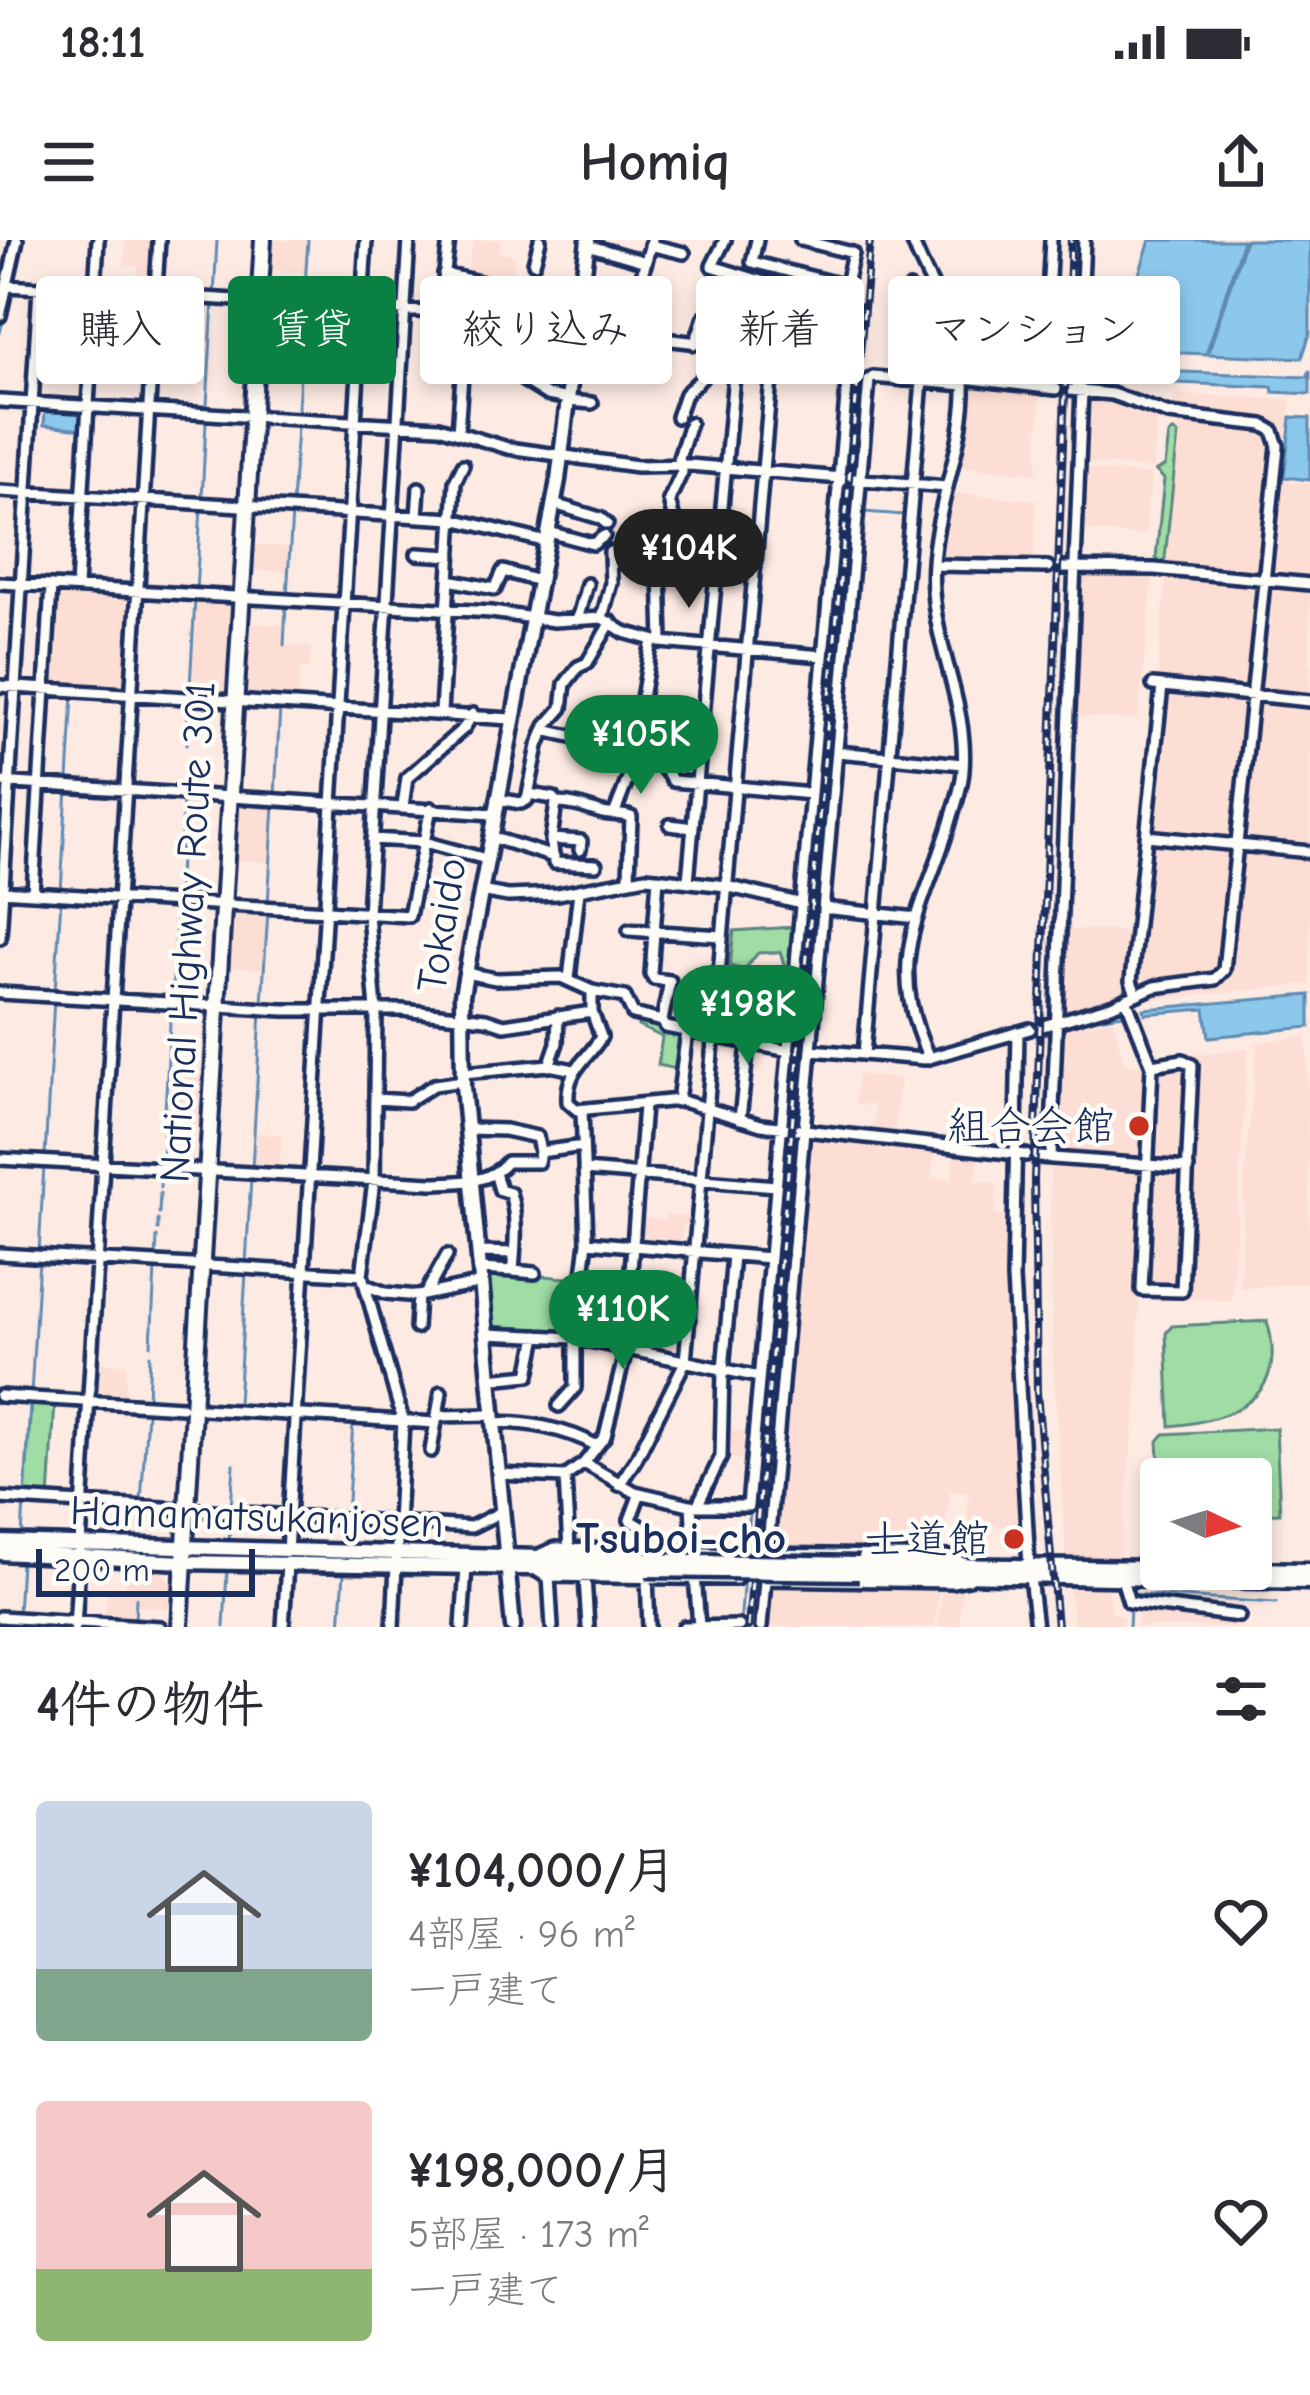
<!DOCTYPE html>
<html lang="ja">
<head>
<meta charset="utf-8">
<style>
  :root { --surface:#fff; --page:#f7f7f7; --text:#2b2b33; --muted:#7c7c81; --accent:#0b8043 }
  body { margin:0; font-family:"Comic Neue","Klee One",sans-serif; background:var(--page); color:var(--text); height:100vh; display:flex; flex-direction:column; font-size:45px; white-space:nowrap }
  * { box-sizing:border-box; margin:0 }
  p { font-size:39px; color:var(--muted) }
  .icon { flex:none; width:66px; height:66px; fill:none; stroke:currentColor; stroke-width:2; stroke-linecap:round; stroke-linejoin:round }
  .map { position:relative; height:1387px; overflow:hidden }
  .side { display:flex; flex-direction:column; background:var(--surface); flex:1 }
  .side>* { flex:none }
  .top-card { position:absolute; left:36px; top:36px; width:1239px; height:108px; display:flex; gap:24px }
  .needle { width:78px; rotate:94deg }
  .buttons { position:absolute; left:1140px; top:1218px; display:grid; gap:24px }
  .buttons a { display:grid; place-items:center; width:132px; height:132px; border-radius:12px; background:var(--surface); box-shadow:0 6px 18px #0003; font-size:60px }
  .scale { position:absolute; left:36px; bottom:30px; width:219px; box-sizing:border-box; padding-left:12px; border:6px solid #1b2f5e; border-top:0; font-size:33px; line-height:42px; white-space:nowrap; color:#1b2f5e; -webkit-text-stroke:9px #fdfcf7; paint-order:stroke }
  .price { position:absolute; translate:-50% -102px; padding:0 27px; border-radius:42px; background:var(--accent); color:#fff; font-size:39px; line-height:78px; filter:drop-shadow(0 3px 6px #0008) }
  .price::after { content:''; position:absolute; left:50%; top:72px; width:36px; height:27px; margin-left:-18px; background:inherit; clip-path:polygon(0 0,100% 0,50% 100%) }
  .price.on { background:#222; color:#fff }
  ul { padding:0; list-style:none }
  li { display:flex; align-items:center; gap:36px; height:300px; padding:0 36px }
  li span { display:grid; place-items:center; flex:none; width:336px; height:240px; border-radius:12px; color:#555 }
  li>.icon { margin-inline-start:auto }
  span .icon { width:144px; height:144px; fill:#fffc; stroke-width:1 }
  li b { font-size:51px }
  h2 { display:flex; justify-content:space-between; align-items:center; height:144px; padding:0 36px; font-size:51px }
  .pill { padding:0 42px; border-radius:12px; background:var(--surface); box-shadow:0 6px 18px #0003; font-size:42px; line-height:108px }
  .pill.on { background:var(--accent); color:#fff }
  .status { display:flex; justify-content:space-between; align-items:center; height:84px; padding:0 60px; background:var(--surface); direction:ltr }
  .status svg { height:33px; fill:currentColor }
  header { display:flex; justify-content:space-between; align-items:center; height:156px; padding:0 36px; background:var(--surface); font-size:54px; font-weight:600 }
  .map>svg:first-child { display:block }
</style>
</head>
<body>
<div class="status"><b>18:11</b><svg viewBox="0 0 49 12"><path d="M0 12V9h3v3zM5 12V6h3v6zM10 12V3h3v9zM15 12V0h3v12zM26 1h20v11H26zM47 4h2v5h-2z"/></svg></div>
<header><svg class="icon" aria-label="menu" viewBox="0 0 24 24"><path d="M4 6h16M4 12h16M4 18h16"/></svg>Homiq<svg class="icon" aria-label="share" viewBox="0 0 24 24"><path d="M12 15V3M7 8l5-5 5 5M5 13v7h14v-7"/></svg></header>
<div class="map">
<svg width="1310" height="1387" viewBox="0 0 1310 1387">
  <rect width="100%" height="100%" fill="#fdeae3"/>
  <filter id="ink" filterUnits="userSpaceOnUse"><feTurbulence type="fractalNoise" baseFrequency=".00833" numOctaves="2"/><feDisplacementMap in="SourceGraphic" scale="24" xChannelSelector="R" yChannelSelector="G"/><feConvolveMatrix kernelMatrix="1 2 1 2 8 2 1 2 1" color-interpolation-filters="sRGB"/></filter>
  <g filter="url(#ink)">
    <path fill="#fdded5" d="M126,0H157L155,37L138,36L139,27L124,26Z
      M272,0H307L305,32L270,30Z
      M501,0L499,12L515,15L509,46L466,36L473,3L466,0Z
      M971,148L1040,156L1037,233L956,226Z
      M1175,154L1291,160L1281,240L1310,244V456L1157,440L1180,171L1170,169Z
      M1088,157L1104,158L1158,176L1153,229L1084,222Z
      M1083,228L1151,235L1145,296L1081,290Z
      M950,253L1036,260L1034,324L941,322Z
      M254,305L289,307L287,332L252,330Z
      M1081,333L1153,334L1138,480L1073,476Z
      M53,348L136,353L130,451L47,446Z
      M196,357L232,359L226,457L190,455Z
      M249,383L284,385L283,405L312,407L310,428H300L298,461L245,458Z
      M1169,452L1310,466V744L1143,760L1134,744L1164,456Z
      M586,517L618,520L633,522L626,541L585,539Z
      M238,560L273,562L270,622L235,620Z
      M232,668L267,670L263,729L228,727Z
      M1061,689L1133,692L1127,745L1115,760L1062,777L1058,774Z
      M1113,779L1124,824L1148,826L1160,819L1248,808L1232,1060L1139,1059L1136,1165L1120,1319L1066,1318L1052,1102L1050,924L1128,927L1057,913L1058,788Z
      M1307,796L1310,1042L1240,1048L1246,917L1258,802Z
      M168,827L204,829L200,889L164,886Z
      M858,834L900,839L894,895L873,893L875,866L855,864Z
      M255,893L282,895L279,933L253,931Z
      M805,895L934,909L932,937L952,939L954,911L979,913L976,941L998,943L995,974L1011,976L1015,1162L1023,1288L991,1285L988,1317L964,1311L969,1253L950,1251L947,1281L923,1279L920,1310L768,1307Z
      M665,975L694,977L693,986H683L681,1000L647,997L646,1004L636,1003V977L663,980Z
      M94,1122L127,1124L125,1161L91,1159Z
      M724,1189L752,1192L750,1221L723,1218Z
      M127,1327L159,1329L171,1342L170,1368L135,1366L134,1384L105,1382L107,1347L126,1348Z
      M768,1347L938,1350L935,1387H765Z
      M1069,1347L1107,1348L1111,1371L1123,1377L1122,1387H1074Z
      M942,1350H962L959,1387H938Z
      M1139,1368L1242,1381L1241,1387H1137Z"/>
    <path fill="#9fdda5" stroke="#5d8682" stroke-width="3" d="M1174,191L1178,195L1165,319L1160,322L1156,318L1164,239L1156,231L1165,226L1169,195Z
      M792,687L795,689L790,729L785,727L780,712L758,713L744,730L730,726L734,691Z
      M722,762L788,775L785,806L721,794Z
      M639,780L683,796L680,830L658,825L662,797L638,786Z
      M490,1031L578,1039L572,1092L493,1086L486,1035Z
      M1267,1081C1290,1158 1233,1180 1170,1186L1166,1093L1172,1086Z
      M31,1161L55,1163L49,1259L25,1258Z
      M1276,1188L1280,1273L1251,1274V1239H1161V1253L1158,1201L1164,1194Z"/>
    <path fill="#8cc8ec" stroke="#5f8bb3" stroke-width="3" d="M1150,0H1243L1206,114L1114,110Z
      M1245,0H1310V94L1302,118L1208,114Z
      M1082,128L1307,137L1310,130V154L1273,152L1272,147L1082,139Z
      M45,172L84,173L83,189L44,185Z
      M1291,177L1310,178V240L1284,237Z
      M1310,755V787L1209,797L1205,769L1145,774L1144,769Z"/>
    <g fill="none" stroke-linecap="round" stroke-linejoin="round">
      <path stroke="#5f8bb3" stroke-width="3" d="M906,0L926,47
        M929,54L951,101L957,141
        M214,57L217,0
        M304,60L308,0
        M0,93L3,81
        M973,127L985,131
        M993,131L1040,133
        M957,149L958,169
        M207,165L213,61
        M298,171L304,66
        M943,243L956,184
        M202,258L206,182
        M292,264L297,187
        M864,272L904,275
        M196,352L201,267
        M287,356L292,272
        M284,405L286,365
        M190,446L195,359
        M187,504L189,461
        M68,540L73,454
        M184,551L186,525
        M275,554L280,468
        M61,651L67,548
        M178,658L183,560
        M268,664L274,565
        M906,705L902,733L907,766
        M55,751L61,659
        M172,758L177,666
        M262,763L268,671
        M1077,781L1123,774
        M986,805L1016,798
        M45,916L54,759
        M162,923L171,766
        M252,929L261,772
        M160,947L161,932
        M159,973L160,953
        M158,990V980
        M39,1012L44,926
        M156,1019L157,997
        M246,1024L251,938
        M151,1105L155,1029
        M31,1154L39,1019
        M148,1158L150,1115
        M238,1163L246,1033
        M25,1255L30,1163
        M141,1262L147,1173
        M231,1268L234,1224
        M347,1275L353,1183
        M140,1290L141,1269
        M22,1295L24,1262
        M229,1301L231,1275
        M345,1305L347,1283
        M746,1320L750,1270
        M1132,1354L1276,1363
        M18,1374L21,1322
        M135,1381L136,1358
        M740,1386L744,1335
        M224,1387L227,1331
        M340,1387L344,1333
        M1129,1387L1130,1367"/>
      <g stroke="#1b2f5e" stroke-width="18">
        <path id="minor" d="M725,0L712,26L855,70
          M757,0L752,22L846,46
          M801,0L853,13L841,67
          M912,0C927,43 957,81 963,126C972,202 927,275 933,351C937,413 968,467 963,530C962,548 955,565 950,583C921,676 883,720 929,818
          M587,5L646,22
          M650,5L684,13
          M534,23L540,0
          M444,34L527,53
          M7,46L466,74L463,115L455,129L462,136L458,192
          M440,72L449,0
          M579,74L621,82L664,99L716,105L772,128L848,135L748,1266H694L635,1252L584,1223
          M0,76L17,0
          M621,82L630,77L652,0
          M695,104L704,77
          M463,107L530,116
          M575,109L621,117
          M964,138L1056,149
          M523,140L547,155L569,159
          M903,140L910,49
          M1043,148L1051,0
          M1077,150L1084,0
          M0,161L242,176
          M568,161L592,163
          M262,177L439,187L508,208L637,226L689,225L946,247
          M677,177L685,154L702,138L714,100L741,59L748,39
          M0,251L453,279L547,302
          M554,264L600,278L607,284
          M417,276L419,248
          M549,292L593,304L604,296
          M638,302L666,308
          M417,314L451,316
          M933,325L1048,327
          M1061,328L1155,329L1310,344
          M449,340L495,349L503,331L539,341
          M0,343L491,372L554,381L602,378L624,392L660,402L823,416
          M77,347L98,0
          M602,378L611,343L610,312
          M577,380L587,344
          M652,400L632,517L660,524L673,541L811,554
          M662,402L660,329L674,280L669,260L682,232L679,218L690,183
          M1153,445L1310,461
          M0,446L511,479
          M441,472L455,242L463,225
          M544,490L584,499L586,479
          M837,512L963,524
          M0,542L494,574
          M529,554L554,558L556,563L551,599L554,623L596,625
          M497,559L521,563L527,560L538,506L546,486L562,468L565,444L578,427L587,423L611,382
          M556,563C573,563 583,567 599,572C611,576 619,573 631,577L629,638
          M403,566L407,538L464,488L473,474
          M615,572L636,518
          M670,585L693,588
          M1146,596L1310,612
          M491,597L554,617
          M372,599L424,602L486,619
          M551,599L581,601L580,610
          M658,638L651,734L654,739L670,741L662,781L666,787L789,811
          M688,641L736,113
          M0,651L409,676L431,568
          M480,651L508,656L558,654L646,637L726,646L802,664
          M33,653L51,346
          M823,668L917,678
          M629,690L722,696
          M0,698L39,48
          M465,733L496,739L561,737L592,751L625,757L633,774L662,781
          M569,739L579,651
          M592,751V772L601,797C587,821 566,829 568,862L577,870L679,860L761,885L1026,915
          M0,753L284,770H402L486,779L504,785L592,772
          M1136,754L1131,741L1162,446
          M1126,759L1152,826L1142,1050L1182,1051L1192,825L1183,820L1152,825
          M1043,786L1111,766L1154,747L1215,739L1224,730L1278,206L1273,191L1263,185L1169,174L1112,154L1069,150
          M1018,792L1013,1038L1029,1326
          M811,810L925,819L1030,789
          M864,814L922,141
          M549,826L557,803L558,776
          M463,833L549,825L574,830
          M375,859L408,861L434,845L463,841
          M678,861L687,792
          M740,879L748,804
          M467,889L505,890L537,897L540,912
          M1039,917L1188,928
          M1051,918L1082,150
          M0,919L432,943C460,942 489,944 507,922H538L540,912L583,906
          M584,930L776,946
          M587,1002L770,1018
          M479,1012L514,1013
          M0,1014L362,1035
          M480,1029L513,1031C515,1004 518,979 510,953L500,950L496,936
          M513,1031L535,1033
          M365,1045L386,1053L418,1056L482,1043
          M426,1053L447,1015
          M416,1088L418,1056
          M487,1094L575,1098L759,1137
          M490,1139L529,1135L537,1096
          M0,1156L182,1167
          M559,1166L575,1148V1098L587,1002L582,871
          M203,1169L436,1183
          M437,1176L493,1175
          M493,1183C524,1180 569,1190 595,1205
          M431,1211L441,1152
          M498,1234L565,1237L584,1223L605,1196L624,1118L644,866
          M565,1237L569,1309
          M619,1245L636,1219L685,1122L772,128
          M640,1253L630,1280L642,1287L643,1312
          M0,1258L471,1287L501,1272
          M691,1265L694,1314
          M697,1266L721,1217L723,1130L733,1015
          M287,1312L366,0
          M766,1314L950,1317L968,1325
          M533,1328L545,1336L736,1339V1314L555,1308L541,1314
          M549,1336L552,1387
          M695,1336L699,1386
          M585,1337L588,1387
          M647,1337L649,1387
          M1030,1337L1036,1387
          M765,1339L952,1342L969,1339
          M1122,1339L1129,1362L1239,1376
          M0,1377L160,1387
          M75,1387L159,0
          M283,1387L287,1324
          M393,1387L403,1181L362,1035L374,941L376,770L368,674L409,0
          M462,1387L466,1327
          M684,1387L739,1386
          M761,1387L869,140L873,137L964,145"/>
      </g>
      <g stroke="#1b2f5e" stroke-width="21">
        <path id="major" d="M0,1302L646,1320
          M0,1313L184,1322L646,1330
          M859,1324L1161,1328
          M1233,1329L1310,1330
          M859,1333L1310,1342
          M513,1387L463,846L462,755L558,240L588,0"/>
      </g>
      <g stroke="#1b2f5e" stroke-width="22">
        <path id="highway" d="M180,1387L263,0"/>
      </g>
      <use href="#minor" stroke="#fdfcf7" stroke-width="9"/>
      <use href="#major" stroke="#fdfcf7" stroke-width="12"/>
      <use href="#highway" stroke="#fdfcf7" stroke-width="14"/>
      <g stroke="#1b2f5e" stroke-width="8">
        <path id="rail" d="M748,1387L870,0
          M1057,1387L1037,1152L1034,939L1071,0"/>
      </g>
      <use href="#rail" stroke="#fdfcf7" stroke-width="3" stroke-dasharray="9" stroke-linecap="butt"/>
      <g stroke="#1b2f5e" stroke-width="21" stroke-linecap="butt">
        <path id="major-bridge" d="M646,1320L859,1324
          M646,1330L859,1333"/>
      </g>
      <use href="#major-bridge" stroke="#fdfcf7" stroke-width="12"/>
    </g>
  </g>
  <g fill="#c8321e" stroke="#fdfcf7" stroke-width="4.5">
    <circle cx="1139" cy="886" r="12"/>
    <circle cx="1014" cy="1299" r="12"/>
  </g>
  <g text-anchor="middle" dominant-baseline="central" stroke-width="9" stroke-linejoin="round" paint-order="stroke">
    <g font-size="42" fill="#1b2f5e" stroke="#fdfcf7">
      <text transform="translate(442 685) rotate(-81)">Tokaido</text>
      <text transform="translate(188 692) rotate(-87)">National Highway Route 301</text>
      <text transform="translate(257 1277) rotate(2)">Hamamatsukanjosen</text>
    </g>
    <g font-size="42" fill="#1b2f5e" stroke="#fdfcf7" text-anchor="end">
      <text x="1115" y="886">組合会館</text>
      <text x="990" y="1299">士道館</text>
    </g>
    <g font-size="45" font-weight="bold" fill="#1b2f5e" stroke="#fdfcf7">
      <text x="681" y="1298">Tsuboi-cho</text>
    </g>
  </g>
</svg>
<div class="buttons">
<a><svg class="needle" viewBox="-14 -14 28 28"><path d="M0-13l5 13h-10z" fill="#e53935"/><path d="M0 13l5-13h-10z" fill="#7c7c81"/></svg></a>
</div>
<div class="scale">200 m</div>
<b class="price on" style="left:689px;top:371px">¥104K</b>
<b class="price" style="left:641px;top:557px">¥105K</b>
<b class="price" style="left:748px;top:827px">¥198K</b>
<b class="price" style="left:623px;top:1132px">¥110K</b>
<div class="top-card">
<a class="pill">購入</a>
<a class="pill on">賃貸</a>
<a class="pill">絞り込み</a>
<a class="pill">新着</a>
<a class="pill">マンション</a>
</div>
</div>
<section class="side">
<h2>4件の物件<svg class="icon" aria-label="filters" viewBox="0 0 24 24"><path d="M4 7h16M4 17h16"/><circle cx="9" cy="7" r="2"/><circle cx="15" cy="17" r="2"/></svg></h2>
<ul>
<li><span style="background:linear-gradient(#c9d6e8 70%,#7fa58c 0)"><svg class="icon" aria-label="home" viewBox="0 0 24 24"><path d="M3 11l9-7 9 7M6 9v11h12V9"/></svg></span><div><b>¥104,000/月</b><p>4部屋 · 96 m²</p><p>一戸建て</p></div><svg class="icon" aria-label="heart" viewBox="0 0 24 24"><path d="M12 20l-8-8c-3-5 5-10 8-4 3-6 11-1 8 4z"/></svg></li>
<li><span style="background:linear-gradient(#f6c9c9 70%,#8fb573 0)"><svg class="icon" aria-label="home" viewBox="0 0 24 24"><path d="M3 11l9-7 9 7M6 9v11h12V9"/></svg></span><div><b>¥198,000/月</b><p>5部屋 · 173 m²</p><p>一戸建て</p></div><svg class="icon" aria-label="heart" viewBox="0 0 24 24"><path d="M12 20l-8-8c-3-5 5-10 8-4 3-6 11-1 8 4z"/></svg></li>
</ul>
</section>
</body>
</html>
